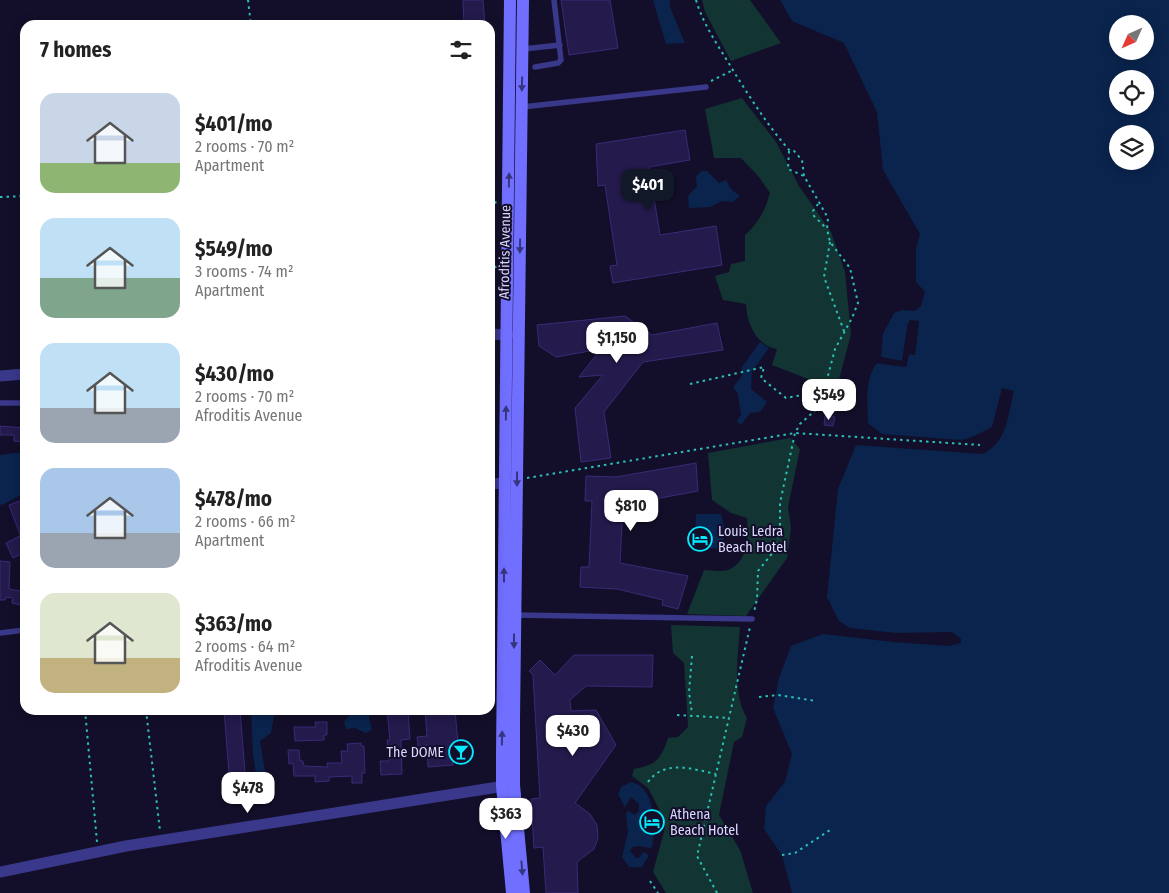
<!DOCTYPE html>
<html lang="en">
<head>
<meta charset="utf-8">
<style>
  :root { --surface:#fff; --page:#f2f2f2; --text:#222; --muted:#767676; --accent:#111827 }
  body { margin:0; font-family:"Fira Sans Condensed",sans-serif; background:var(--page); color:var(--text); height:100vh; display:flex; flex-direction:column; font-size:19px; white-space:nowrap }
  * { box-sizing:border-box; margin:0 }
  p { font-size:16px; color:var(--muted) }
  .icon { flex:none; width:28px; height:28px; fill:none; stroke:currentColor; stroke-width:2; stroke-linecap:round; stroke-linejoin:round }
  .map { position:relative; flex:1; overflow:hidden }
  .panel { position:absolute; left:20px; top:20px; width:475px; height:695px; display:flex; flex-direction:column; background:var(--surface); border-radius:15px; box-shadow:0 2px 12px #0003 }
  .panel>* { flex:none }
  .needle { width:32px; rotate:225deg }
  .fabs { position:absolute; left:1109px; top:15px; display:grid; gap:10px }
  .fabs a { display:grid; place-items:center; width:45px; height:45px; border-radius:50%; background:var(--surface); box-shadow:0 2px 12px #0003; font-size:25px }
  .price { position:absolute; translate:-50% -42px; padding:0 11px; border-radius:10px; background:#fff; color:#222; font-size:16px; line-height:32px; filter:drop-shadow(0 1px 2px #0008) }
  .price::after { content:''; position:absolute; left:50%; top:30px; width:15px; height:11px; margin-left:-8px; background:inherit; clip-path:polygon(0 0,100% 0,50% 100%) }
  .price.current { background:var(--accent); color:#fff }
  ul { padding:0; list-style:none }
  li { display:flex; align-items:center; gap:15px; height:125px; padding:0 20px }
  li span { display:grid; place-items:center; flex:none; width:140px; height:100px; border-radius:15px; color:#555 }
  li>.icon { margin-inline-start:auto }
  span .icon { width:60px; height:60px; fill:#fffc; stroke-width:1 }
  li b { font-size:21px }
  h2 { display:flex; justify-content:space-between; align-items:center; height:60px; padding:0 20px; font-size:21px }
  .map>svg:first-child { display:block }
</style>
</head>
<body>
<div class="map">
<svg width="1169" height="893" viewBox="0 0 1169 893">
  <rect width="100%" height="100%" fill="#130f2a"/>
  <path fill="#123432" d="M702,0H750L781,43L731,61L705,12Z
    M742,98L776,142L799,186L831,232L845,272L851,334L835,395L836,412L822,411L802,400L808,379L772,365L777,349C756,345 747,324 746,304L723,300L715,276L729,272L731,264L745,261V235C759,222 765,211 770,193L759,177L741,158H714L705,109Z
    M790,438L800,449L788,507L791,528L787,558L746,616L687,614L704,570C710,570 721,572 728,570C749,561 748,537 747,518L731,513L712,500L708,453Z
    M671,625L740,627C738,655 732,694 747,718L742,737L734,742L719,815L740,850L753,893H666L653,872L665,828L659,809L648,788L632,776L634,769C656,765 661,759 668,738L678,737L688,727L684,663L673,653Z"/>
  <path fill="#0a244d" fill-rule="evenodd" d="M653,0H670V7L685,43L666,44Z
    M780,0H1169V893H792L782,855L764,829L766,806L785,782L792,754L773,708L779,678L791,646L823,634L893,642L949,646L961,643V639L952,632L897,633L850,628L839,621L827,597L838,489L856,445L982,454C1007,444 1008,414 1014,391L1002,388L992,427L972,437L961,440L882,434L868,423C868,404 864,379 877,363L906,367L909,354L915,355L919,322L911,320L908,323L902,361L881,357L883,334L894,313L903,310L915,311L921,306L925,292L916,282V249L920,234L883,170L877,112L844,43L792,21ZM1118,24H1145V51H1118ZM1118,79H1145V106H1118ZM1118,134H1145V161H1118Z
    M702,171H707L719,183L726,180L731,189L740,196L733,202L722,201L710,207L689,208L688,196L697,186L696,176Z
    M760,342L769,348L752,371L751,389L767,402L760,412L750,413L741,425L737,421L741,415L738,394L733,387L742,376V367Z
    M14,453H25V493L2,505L0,504V455Z
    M696,514H721L725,532L721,549L695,547Z
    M251,710H275L271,733L260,741L270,801H260L253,754Z
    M348,710H370L369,719L372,729L366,733L355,728L346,729L344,722L350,715Z
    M631,782C656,787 656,828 652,847L649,848L640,846L632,847L630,851L636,858L640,857L643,852L649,855L642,867H629L622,857L628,832L626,814L628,811L635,815L639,811V804L631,797L625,807L618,794L621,787Z"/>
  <path fill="#130f2a" d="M910,320L919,321L915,355L909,354L906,367L877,363L878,361L904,364L906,353L913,352L917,323L910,324L903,363L880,359L881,357L902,361L908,323Z"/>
  <path fill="#241a4b" stroke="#392b78" d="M463,0H483L485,25H464Z
    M561,0H610L618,48L569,55Z
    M685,130L690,160L649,167L660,235L716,226L722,265L613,283L610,266L617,265L605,185L598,186L596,144Z
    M625,316L652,335L717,323L723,350L643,362L604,412L611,458L581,462L575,408L603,375L579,377L601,349L556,357L539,346L537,325Z
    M825,416L835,417L833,426L824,425Z
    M0,426L25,428V442L14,441V435H0Z
    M696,463L698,491L623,505L620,563L688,576L678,609L662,605L663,600L617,589L580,587L581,567H589L592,501H585L586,476L616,477Z
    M25,499V544L24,545L9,505Z
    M20,536L25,552L13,558L6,543Z
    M0,561L10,562L9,589L25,592V606L12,603L13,598L6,597L5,600H0Z
    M574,655H653L652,687L586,686L570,700L571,711L596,710L616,745L575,803L590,814L597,825L598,838L594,849L577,862L578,893H546L543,847L534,848L531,799L540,798L533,675L529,671L540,660L555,675Z
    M224,710H240L247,798L231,799Z
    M387,710H408L410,739L401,740L402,774L381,775L380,761H389L387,740H390Z
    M425,710H455L459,755L453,756V765L428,767L427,745L418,746L417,737L427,736Z
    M315,722H327V735H324V740L295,741L294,727H316Z
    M361,743V746H364L365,773H362V783H352V776L329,777V781L315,782V776H294L293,763L289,764L288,750H299L300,761H303L304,766L328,767L327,763H342L341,751H348L347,744Z"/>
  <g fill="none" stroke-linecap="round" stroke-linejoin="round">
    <path stroke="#2bc0b5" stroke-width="2" stroke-dasharray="2.5 4" stroke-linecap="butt" d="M248,0L251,25
      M696,0C704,27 720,48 734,72C751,99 768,126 790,151H794L802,160L804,176L828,218L827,229L830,242L850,268L858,303L852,318L835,349L820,406L800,424L795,433L780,503V531L774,551L758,571L757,599L754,612
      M711,81L733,70
      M789,151L788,169L804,176
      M0,197L25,196
      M818,204L813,211V215L827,229
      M830,242L824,277L844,331
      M496,268C490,250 490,219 496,201
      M690,384L764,367L761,378L786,398L824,391
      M527,478L795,433L980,445
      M751,529L779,531
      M692,656L689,692L692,714
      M490,660L491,670
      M759,697L778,695L816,701
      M85,710L97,842
      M146,710L160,831
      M677,715L729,718
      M648,782C665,759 692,769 716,774
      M782,855L795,853L830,830
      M650,881L658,893
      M717,893L697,856L750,627"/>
    <path stroke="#3a388a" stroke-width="5.5" d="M523,49L560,45
      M535,67L558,63L561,60L554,0
      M522,107L706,87
      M0,403H25
      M514,615L752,619
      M0,633L25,630"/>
    <path stroke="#3a388a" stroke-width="11" d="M490,334L508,335
      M0,376L25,374
      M490,484L505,483
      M0,872L126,846L511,785"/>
    <path stroke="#706fff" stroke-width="12" d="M510,0L502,753V786L512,893
      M523,0L514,719V785L524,893"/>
  </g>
  <defs><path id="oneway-solid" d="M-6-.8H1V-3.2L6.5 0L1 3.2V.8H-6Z" transform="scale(1.25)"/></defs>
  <g fill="#38357f">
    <use href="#oneway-solid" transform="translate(522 84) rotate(91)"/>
    <use href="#oneway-solid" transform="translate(509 180) rotate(-89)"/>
    <use href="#oneway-solid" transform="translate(520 246) rotate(91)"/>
    <use href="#oneway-solid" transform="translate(506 413) rotate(-89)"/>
    <use href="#oneway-solid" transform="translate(517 479) rotate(90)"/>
    <use href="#oneway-solid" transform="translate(504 575) rotate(-90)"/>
    <use href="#oneway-solid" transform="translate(514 641) rotate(90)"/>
    <use href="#oneway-solid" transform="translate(502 738) rotate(-89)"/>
    <use href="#oneway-solid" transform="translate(522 868) rotate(85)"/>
  </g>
  <defs>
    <g id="hotel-ring" transform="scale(1.25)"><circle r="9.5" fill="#130f2a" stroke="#04eaff" stroke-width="1.5"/><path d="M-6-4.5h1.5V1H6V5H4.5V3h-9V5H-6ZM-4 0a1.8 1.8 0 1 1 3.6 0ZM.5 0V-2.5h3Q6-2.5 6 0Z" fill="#04eaff"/></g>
    <g id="bar-ring" transform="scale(1.25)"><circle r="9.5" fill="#130f2a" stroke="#04eaff" stroke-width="1.5"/><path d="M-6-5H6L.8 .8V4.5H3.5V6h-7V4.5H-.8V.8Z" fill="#04eaff"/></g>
  </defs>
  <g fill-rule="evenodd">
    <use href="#hotel-ring" x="700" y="539"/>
    <use href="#bar-ring" x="461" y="752"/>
    <use href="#hotel-ring" x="652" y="822"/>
  </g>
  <g text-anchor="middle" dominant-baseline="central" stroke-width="4" stroke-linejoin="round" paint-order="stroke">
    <g font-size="14" fill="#dcd8ff" stroke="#130f2a">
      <text transform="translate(505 252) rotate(-89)">Afroditis Avenue</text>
    </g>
    <g font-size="14" fill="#dcd8ff" stroke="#130f2a" text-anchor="start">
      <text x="718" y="531">Louis Ledra<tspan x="718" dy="16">Beach Hotel</tspan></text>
      <text x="444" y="752" text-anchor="end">The DOME</text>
      <text x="670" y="814">Athena<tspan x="670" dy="16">Beach Hotel</tspan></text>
    </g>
  </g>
</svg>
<div class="fabs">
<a><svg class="needle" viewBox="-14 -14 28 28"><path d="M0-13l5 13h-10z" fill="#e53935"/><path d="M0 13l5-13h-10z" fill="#767676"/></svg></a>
<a><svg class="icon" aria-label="locate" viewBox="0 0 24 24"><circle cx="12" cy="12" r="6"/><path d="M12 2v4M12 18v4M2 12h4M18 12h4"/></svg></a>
<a><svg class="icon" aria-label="layers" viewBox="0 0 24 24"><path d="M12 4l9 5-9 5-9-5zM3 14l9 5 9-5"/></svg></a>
</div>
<b class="price current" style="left:648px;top:211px">$401</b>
<b class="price" style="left:617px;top:364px">$1,150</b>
<b class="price" style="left:829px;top:421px">$549</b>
<b class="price" style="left:631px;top:532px">$810</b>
<b class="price" style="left:573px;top:757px">$430</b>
<b class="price" style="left:248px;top:814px">$478</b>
<b class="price" style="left:506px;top:840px">$363</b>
<section class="panel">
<h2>7 homes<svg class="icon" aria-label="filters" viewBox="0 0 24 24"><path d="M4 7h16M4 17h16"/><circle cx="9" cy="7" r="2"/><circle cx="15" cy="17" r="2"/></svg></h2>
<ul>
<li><span style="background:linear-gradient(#c9d6e8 70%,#8fb573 0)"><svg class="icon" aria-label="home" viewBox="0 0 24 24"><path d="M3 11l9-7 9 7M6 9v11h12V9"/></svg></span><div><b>$401/mo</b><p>2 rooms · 70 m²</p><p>Apartment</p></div></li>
<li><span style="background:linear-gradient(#bfe0f5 60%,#7fa58c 0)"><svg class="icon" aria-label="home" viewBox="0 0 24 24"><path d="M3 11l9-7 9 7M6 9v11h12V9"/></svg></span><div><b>$549/mo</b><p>3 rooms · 74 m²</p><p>Apartment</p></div></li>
<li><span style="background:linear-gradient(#bfe0f5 65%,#9aa5b1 0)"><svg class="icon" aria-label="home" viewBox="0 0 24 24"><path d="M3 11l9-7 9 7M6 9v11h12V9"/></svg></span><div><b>$430/mo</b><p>2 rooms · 70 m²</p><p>Afroditis Avenue</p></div></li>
<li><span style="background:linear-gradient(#a9c7e8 65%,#9aa5b1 0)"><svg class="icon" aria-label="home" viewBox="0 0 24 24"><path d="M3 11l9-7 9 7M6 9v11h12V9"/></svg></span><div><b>$478/mo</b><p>2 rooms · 66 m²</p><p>Apartment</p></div></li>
<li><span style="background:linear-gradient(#dfe7d0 65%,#c2b280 0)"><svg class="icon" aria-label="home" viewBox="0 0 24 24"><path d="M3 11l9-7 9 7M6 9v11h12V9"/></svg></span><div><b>$363/mo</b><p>2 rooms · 64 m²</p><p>Afroditis Avenue</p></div></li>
</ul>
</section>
</div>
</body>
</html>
